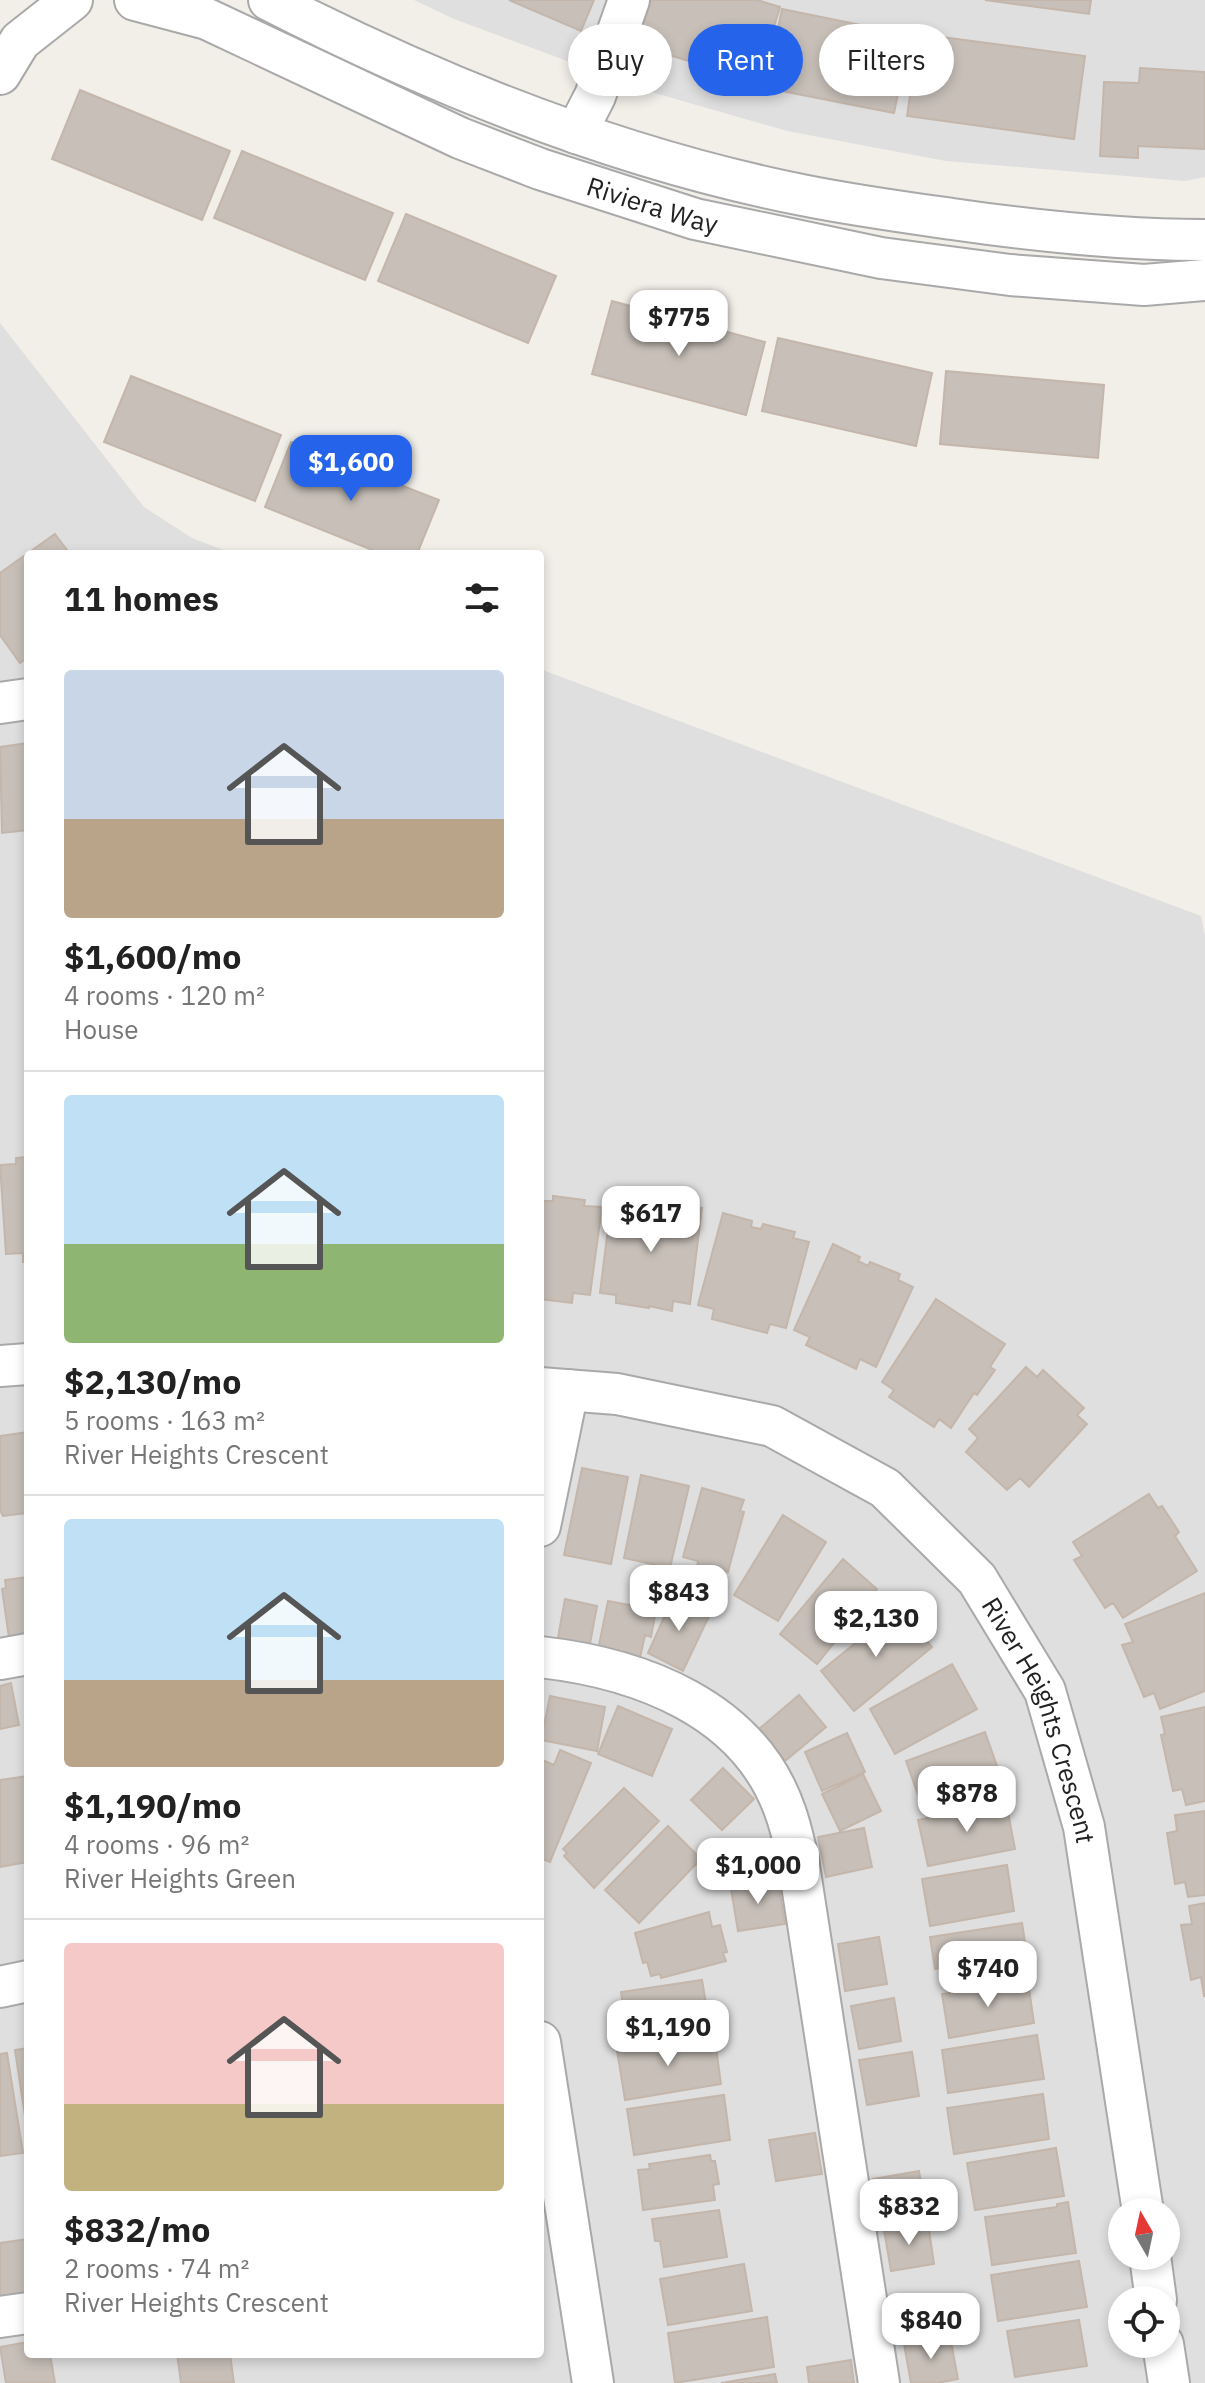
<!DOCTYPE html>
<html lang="en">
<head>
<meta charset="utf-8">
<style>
  :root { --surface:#fff; --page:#f2f2f2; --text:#222; --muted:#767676; --line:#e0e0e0; --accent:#2563eb }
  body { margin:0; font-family:"IBM Plex Sans",sans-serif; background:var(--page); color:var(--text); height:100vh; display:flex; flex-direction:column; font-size:30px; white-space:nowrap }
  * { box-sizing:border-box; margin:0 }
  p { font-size:26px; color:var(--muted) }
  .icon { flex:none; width:44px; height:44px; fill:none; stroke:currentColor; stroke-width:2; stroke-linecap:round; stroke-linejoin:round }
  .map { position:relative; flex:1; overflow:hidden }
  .details { position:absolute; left:24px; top:550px; width:520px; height:1808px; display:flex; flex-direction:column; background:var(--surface); border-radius:8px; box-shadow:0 4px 12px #0003 }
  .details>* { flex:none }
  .top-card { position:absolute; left:568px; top:24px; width:516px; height:72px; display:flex; gap:16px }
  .needle { width:52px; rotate:351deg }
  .controls { position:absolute; left:1108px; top:2198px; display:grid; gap:16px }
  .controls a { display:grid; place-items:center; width:72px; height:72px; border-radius:50%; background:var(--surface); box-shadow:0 4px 12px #0003; font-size:40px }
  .price { position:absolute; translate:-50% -68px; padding:0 18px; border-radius:16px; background:#fff; color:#222; font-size:26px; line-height:52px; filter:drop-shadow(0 2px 4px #0008) }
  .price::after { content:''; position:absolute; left:50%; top:48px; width:24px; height:18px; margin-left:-12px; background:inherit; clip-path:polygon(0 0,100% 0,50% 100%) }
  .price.on { background:var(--accent); color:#fff }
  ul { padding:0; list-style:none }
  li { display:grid; align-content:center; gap:16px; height:424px; padding:0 40px }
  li+li { border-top:2px solid var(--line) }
  li span { display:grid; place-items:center; height:248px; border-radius:8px; color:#555 }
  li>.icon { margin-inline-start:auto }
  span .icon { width:144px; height:144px; fill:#fffc; stroke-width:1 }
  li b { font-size:34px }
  h2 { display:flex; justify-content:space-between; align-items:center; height:96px; padding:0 40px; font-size:34px }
  .tag { padding:0 28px; border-radius:36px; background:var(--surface); box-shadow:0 4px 12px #0003; font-size:28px; line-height:72px }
  .tag.on { background:var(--accent); color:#fff }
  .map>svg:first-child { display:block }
</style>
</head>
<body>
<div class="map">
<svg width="1205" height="2383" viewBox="0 0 1205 2383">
  <rect width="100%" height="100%" fill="#f2efe9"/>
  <path fill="#e0dfdf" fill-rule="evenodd" d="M414,0H1205V177L1185,181L946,161L787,131L648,91L454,19Z
    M0,323L144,507L192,538L234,554H28V2354H540V669L1201,916L1205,937V2383H0ZM1122,2212H1166V2256H1122ZM1122,2300H1166V2344H1122Z"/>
  <path fill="#c7bfb8" stroke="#c4b6ab" stroke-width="2" d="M509,0H594L581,31Z
    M651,0H757L780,7L757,82L637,45Z
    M985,0H1091L1089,14Z
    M782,9L910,35L894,113L766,88Z
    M919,34L1085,56L1074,139L907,116Z
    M1140,68L1205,72V149L1138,146V158L1100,156L1104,82L1139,83Z
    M80,90L230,151L202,220L52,159Z
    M242,151L393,213L365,280L214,218Z
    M406,214L556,276L528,343L378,281Z
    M612,301L765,342L746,415L592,374Z
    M778,338L932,373L916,446L762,411Z
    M946,371L1104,385L1098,458L940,444Z
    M131,376L281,435L255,501L104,442Z
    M291,442L439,500L417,554H382L265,507Z
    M55,534L70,554H28V657L20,663L0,635V573Z
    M28,743V830L2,833L0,747Z
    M28,1157V1262H23V1253L6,1254L0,1165L16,1164V1158Z
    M540,1195L542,1201H553V1196L585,1200L584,1206L602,1207L590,1295L573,1293L572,1303L540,1299Z
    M629,1200L660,1204L659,1209L671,1211L672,1205L702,1208L690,1304L673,1301L672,1311L649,1306V1308L616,1303V1295L600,1293L611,1204L627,1207Z
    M723,1213L752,1221L751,1227L761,1229L763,1224L795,1232L793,1238L809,1242L786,1328L770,1324L767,1333L712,1319L714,1309L698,1305Z
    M833,1244L860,1257L858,1261L868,1266L870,1262L900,1274L898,1280L913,1287L876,1367L860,1359L856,1369L806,1345L810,1337L794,1330Z
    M936,1299L1005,1344L990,1367L995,1370L977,1395L974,1393L951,1428L939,1419L934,1427L889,1397L894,1390L882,1382Z
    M1026,1367L1037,1377L1043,1370L1084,1408L1077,1415L1087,1424L1029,1487L1020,1478L1007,1490L966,1452L978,1438L969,1429Z
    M28,1432L26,1513L3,1516L0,1510V1436Z
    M582,1468L628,1477L611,1564L564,1555Z
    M641,1475L689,1486L670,1568L624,1558Z
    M702,1488L744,1500L740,1511L744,1512L728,1572L721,1570L720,1574L697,1568L698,1561L683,1557Z
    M1149,1494L1158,1508L1162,1506L1179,1532L1175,1536L1197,1571L1123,1618L1113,1603L1105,1608L1074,1560L1082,1556L1073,1542Z
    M783,1515L826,1542L778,1621L734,1595Z
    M843,1559L877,1589L817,1664L780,1634Z
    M28,1577V1635L9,1638L2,1589L6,1588L5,1580Z
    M1205,1593V1691L1160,1709L1154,1693L1144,1697L1122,1645L1133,1642L1125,1624Z
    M674,1595L711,1612L683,1671L648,1653Z
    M565,1599L597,1606L589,1649L557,1643Z
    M608,1601L656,1610L651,1637L645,1635L640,1658L598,1650Z
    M899,1608L932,1647L854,1711L821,1671Z
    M952,1664L977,1709L895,1754L870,1709Z
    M11,1683L19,1725L0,1729V1686Z
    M799,1695L826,1727L785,1761L759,1729Z
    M550,1696L605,1707L597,1751L541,1740Z
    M618,1706L672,1729L652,1776L598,1754Z
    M1205,1707V1801L1186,1805L1182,1789L1173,1791L1161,1735L1165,1734L1161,1717Z
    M985,1732L1002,1780L922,1806L906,1761Z
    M847,1733L865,1772L822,1791L805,1752Z
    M560,1750L591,1763L550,1862L540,1858V1759L554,1765Z
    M723,1768L754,1799L722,1830L691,1800Z
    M863,1774L881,1811L840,1831L822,1794Z
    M28,1776V1862L0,1867V1780Z
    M624,1788L659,1821L594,1888L564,1856L567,1853L563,1849Z
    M1006,1802L1015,1849L928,1866L918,1820Z
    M1205,1811V1895L1188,1897L1185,1882L1175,1884L1167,1833L1177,1831L1175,1815Z
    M668,1826L701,1859L639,1923L605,1890Z
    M864,1828L872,1867L826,1877L818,1837Z
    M1007,1865L1014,1911L930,1926L922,1879Z
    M778,1882L785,1924L738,1931L731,1889Z
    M1205,1903V1996H1204L1201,1977L1191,1980L1181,1925L1192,1924L1189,1906Z
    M709,1912L712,1927L720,1925L727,1952L723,1953L726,1961L661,1978L660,1974L651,1976L647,1962L643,1963L635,1933Z
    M1022,1923L1029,1968L942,1981L940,1968L935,1969L930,1937Z
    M879,1937L887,1984L845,1991L838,1944Z
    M702,1980L710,2027L628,2040L621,1992Z
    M1028,1982L1034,2023L949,2038L942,1994Z
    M894,1998L901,2041L859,2049L851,2006Z
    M1037,2035L1044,2079L948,2093L942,2050Z
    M703,2036L706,2050L716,2048L721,2084L625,2100L617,2050Z
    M28,2048V2136L15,2050Z
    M912,2052L919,2096L867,2105L859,2060Z
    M7,2053L23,2153L0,2156V2054Z
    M1043,2094L1049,2139L954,2154L947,2108Z
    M724,2095L730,2140L634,2155L627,2109Z
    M815,2133L822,2174L776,2181L769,2140Z
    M1056,2148L1064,2196L975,2210L967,2163Z
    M710,2155L711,2161H715L719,2184L713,2185L715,2200L643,2210L638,2170L650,2169L649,2164Z
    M919,2171L926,2214L881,2222L873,2179Z
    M1068,2202L1076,2253L992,2265L985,2217L1057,2207V2204Z
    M719,2210L727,2257L664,2267L660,2241H655L652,2219Z
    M928,2223L934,2264L891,2271L884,2230Z
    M28,2239V2295L0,2299V2243Z
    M1079,2261L1087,2307L998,2321L991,2275Z
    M744,2264L752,2311L668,2325L660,2279Z
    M767,2317L774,2367L675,2383L668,2333Z
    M1079,2320L1087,2366L1015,2377L1007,2331Z
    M950,2336L958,2379L937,2383H911L904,2344Z
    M28,2342V2354H50L55,2383H6L0,2347Z
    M177,2354H230L234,2383H181Z
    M851,2360L854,2383H809L807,2367Z
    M775,2374L777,2383H721Z"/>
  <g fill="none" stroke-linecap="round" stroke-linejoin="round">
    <g stroke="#a9a9a9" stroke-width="44">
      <g id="minor">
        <path id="s1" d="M135,0L207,19L460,138L540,169L695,219L881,258L1010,275L1144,285L1205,280"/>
        <path d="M269,0C437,86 616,158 802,195C851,205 902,212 952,219C1035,231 1121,240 1205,240"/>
        <path d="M0,74L20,41L72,0"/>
        <path d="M576,133L595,96L629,0"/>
        <path d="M0,703L28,699"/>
        <path d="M0,1366L28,1364"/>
        <path id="s2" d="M540,1388L617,1394L772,1426L885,1488L977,1579L1045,1691L1084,1827L1143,2212"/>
        <path d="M540,1526L568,1390"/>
        <path d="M540,1657C639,1668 749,1708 785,1811C791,1827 794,1843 798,1859L879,2383"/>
        <path d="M0,1659L28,1654"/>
        <path d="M0,1987L28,1981"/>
        <path d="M540,2042L593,2383"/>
        <path d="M1150,2256L1156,2300"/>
        <path d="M0,2317L28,2313"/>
        <path d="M1163,2344L1169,2383"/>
      </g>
    </g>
    <use href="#minor" stroke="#fff" stroke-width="40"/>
  </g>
  <g text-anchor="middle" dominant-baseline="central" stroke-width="8" stroke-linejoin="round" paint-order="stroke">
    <g font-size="26" fill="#222" stroke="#fff">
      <text stroke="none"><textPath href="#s1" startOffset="558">Riviera Way</textPath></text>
      <text stroke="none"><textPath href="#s2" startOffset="650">River Heights Crescent</textPath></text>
    </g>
  </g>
</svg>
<div class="controls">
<a><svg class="needle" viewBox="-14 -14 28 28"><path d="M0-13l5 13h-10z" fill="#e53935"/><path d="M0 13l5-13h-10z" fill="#767676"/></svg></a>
<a><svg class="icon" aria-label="locate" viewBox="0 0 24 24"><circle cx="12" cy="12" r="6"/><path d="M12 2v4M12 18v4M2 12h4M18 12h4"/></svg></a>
</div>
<b class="price" style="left:679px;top:358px">$775</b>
<b class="price on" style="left:351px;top:503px">$1,600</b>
<b class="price" style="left:651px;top:1254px">$617</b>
<b class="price" style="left:679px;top:1633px">$843</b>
<b class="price" style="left:876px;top:1659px">$2,130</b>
<b class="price" style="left:967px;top:1834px">$878</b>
<b class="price" style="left:758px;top:1906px">$1,000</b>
<b class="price" style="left:988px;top:2009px">$740</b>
<b class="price" style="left:668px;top:2068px">$1,190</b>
<b class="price" style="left:909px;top:2247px">$832</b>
<b class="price" style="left:931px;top:2361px">$840</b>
<div class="top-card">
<a class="tag">Buy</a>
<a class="tag on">Rent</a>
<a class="tag">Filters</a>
</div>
<section class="details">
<h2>11 homes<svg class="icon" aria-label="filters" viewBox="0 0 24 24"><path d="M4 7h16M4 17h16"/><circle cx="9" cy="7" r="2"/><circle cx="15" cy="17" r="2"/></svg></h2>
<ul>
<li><span style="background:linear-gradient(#c9d6e8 60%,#b9a48a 0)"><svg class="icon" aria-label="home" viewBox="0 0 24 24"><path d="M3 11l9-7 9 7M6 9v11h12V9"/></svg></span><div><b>$1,600/mo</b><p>4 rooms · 120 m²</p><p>House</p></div></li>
<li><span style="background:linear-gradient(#bfe0f5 60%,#8fb573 0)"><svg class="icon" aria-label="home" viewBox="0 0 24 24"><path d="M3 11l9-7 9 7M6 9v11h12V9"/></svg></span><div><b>$2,130/mo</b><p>5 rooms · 163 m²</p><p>River Heights Crescent</p></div></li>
<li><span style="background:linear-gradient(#bfe0f5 65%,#b9a48a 0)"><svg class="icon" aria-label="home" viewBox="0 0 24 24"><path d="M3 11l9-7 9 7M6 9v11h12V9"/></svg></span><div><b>$1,190/mo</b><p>4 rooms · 96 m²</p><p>River Heights Green</p></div></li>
<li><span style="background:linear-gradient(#f6c9c9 65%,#c2b280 0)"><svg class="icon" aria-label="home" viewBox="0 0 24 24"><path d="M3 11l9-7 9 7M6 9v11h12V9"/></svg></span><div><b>$832/mo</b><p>2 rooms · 74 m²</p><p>River Heights Crescent</p></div></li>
</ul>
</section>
</div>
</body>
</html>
